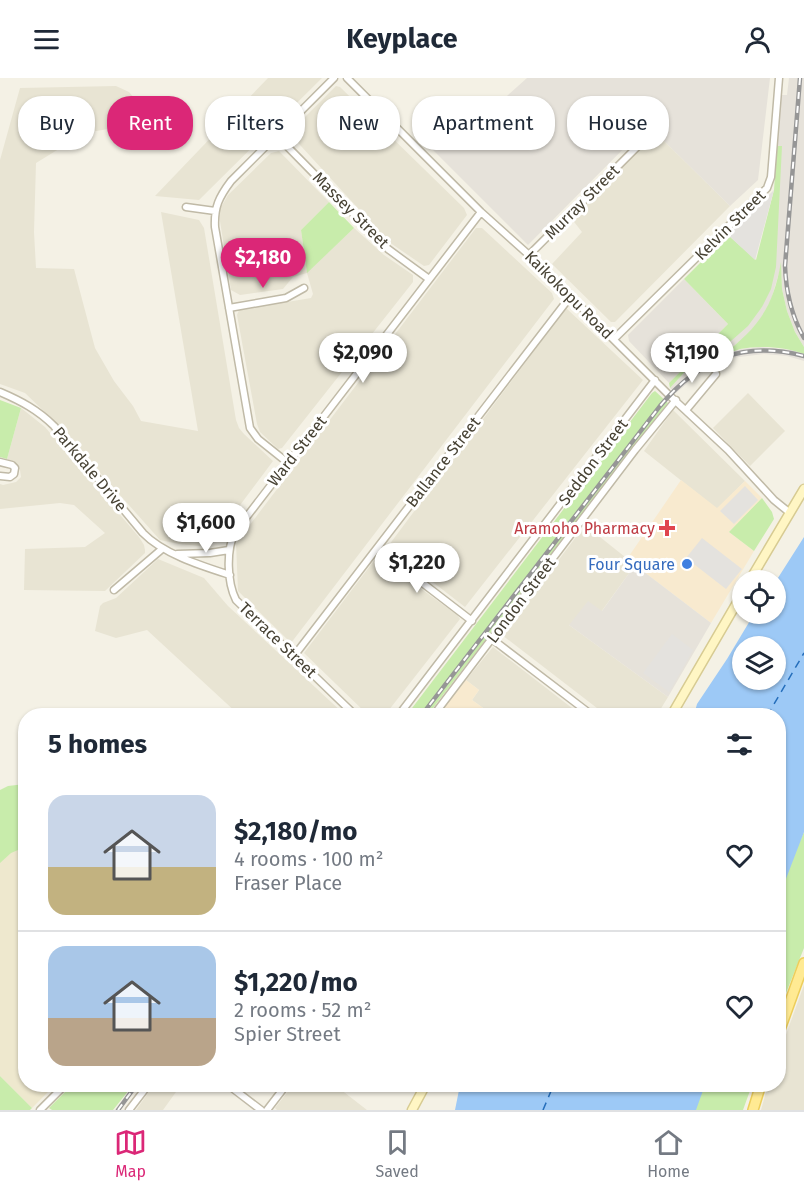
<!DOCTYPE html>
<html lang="en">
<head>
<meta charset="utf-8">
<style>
  :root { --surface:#fff; --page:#f6f6f7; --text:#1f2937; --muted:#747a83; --line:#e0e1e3; --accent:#db2777 }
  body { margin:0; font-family:"Fira Sans",sans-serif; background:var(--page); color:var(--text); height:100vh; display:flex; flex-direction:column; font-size:22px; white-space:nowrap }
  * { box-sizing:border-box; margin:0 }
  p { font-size:20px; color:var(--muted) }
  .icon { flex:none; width:33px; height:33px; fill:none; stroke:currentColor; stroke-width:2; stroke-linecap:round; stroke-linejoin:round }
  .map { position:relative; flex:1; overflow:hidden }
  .details { position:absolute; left:18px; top:630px; width:768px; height:384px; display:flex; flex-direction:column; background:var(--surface); border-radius:24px; box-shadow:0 2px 4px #0004 }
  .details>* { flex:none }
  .hud { position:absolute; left:18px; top:18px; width:768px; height:54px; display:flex; gap:12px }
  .controls { position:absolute; left:732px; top:492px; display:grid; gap:12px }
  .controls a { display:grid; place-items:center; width:54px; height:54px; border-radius:50%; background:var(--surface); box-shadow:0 2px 4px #0004; font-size:30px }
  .price { position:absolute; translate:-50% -51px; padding:0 14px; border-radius:21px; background:#fff; color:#222; font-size:20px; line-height:39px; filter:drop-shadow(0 2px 3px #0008) }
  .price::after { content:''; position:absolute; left:50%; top:36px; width:18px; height:14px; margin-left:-9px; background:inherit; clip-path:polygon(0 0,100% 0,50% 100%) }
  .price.selected { background:var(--accent); color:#fff }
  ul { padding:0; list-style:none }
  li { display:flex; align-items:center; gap:18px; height:150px; padding:0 30px }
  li+li { border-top:2px solid var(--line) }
  li span { display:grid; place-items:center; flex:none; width:168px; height:120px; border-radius:18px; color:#555 }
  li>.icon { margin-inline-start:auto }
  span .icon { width:72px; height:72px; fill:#fffc; stroke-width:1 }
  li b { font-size:26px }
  h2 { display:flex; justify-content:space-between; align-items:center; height:72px; padding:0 30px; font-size:26px }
  .tag { padding:0 21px; border-radius:24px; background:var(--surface); box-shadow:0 2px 4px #0004; font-size:21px; line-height:54px }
  .tag.selected { background:var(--accent); color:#fff }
  header { display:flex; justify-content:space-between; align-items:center; height:78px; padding:0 30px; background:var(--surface); font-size:27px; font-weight:700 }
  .tab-bar { display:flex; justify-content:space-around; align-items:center; height:84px; border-top:2px solid var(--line); background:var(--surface); font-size:16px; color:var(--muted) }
  .tab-bar a { display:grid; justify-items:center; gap:3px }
  .tab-bar .selected { color:var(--accent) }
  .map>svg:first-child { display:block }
</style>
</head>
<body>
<header><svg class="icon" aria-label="menu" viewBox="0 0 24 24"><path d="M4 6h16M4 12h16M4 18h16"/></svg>Keyplace<svg class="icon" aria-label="person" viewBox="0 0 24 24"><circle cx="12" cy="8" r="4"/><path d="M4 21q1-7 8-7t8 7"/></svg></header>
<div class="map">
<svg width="804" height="1032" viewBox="0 0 804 1032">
  <rect width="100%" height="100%" fill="#f4f1e5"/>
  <path fill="#e8e4d3" d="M268,0H322L199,122L155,118Z
    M116,8L129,14L154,43L85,55L36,85L34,154L36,190L74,191L95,270L114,303L133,328L141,343L198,353L161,134L199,142L204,150L236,342L239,350L244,356L273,383L220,454L216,462L200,468L179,466L160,462L54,343L25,315L0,306V82L20,10Z
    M336,8L340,9L464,130L467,137L429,187L424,188L389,164L289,55Z
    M656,55L730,128L615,244H611L552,186L582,154L571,140Z
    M279,73L329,124L301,152L307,194L354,150L384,177L413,197V204L282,370L278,371L260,354L257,346L237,237L239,232L311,220L313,216L307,195L293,199L283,211L240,217L231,212L219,137L220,131L228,117L271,75Z
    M476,150H482L552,215L554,221L291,565L238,513L236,465Z
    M566,230L643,302L465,529L390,471L389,467Z
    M748,315L785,353L750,388L713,350Z
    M21,330L45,349L139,459L144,467L145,472V475L105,513L24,512L25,471L85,469L105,455L74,427L60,425L0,431V406L3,407L16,404L21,399L20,392L17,388L7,381Z
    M673,332L745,403L717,431L644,373Z
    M585,447L635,487L601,534L569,547L668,619L657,637H606L502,557Z
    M376,480H379L457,537L460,541L385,637H368L304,575Z
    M158,481L204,500L228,528L345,637H239L147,552L116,560L95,553L100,528L103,525L116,520Z
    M493,569L581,637H493L472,622L479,612L466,602Z
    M804,907V1032H761L768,1007L778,1006L779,976Z
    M154,1007H167L176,1014L163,1032H136Z
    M343,1007L340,1011L367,1032H277L275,1030L293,1007Z"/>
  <path fill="#f8eacf" d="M681,402L717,430L745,403L762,420L729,454L754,473L711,545L627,481Z
    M466,602L479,612L472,622L493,637H438Z"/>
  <path fill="#e6e2da" d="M527,0H770L758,102L730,128L656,55L661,40L658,36L528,167L425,64L463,25L480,42Z
    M789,0H804V269L795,254L787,233L782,211L781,188L771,222L760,242L742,262L723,276L741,271L759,269L793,272L804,276V283L787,278L764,276L731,280L702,293L676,315L670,310L693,285L731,263L762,229L781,68H777L781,17H787Z
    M684,201L728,246L669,305L629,263L628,257Z
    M635,487L711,545L668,619L569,547L588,523L602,533Z"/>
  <path fill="#eee8ce" d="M25,764L26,1006L55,1007L32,1030L0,998V782Z"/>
  <path fill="#c8ecab" d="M777,68H782L776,189L771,211L762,229L748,248L731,263L693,285L670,310L669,305L728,246L684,201L728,157L756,182L774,112Z
    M329,124L354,150L307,195L301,152Z
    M781,184L782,211L787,233L795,254L804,269V276C786,269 760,267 740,271C734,273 727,276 721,278C758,250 773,230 781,184Z
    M655,313L668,325L433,630L428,637L406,638L652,315Z
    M0,322L21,330L7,381L0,379Z
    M762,420L772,434L774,441L754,473L729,454Z
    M25,706V769L11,775L0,785V712L8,708Z
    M804,754V870L778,935L779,810Z
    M0,998L32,1030L30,1032H0Z
    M73,1006H133V1007L113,1032H52L49,1030Z
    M697,1007H752L743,1032H690Z"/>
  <path fill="#e4e2de" d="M774,112L755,182L728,157Z
    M745,408L758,422L734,446L720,433Z
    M702,460L742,491L726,511L686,480Z
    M672,556L693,572L669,614L643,595Z"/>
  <path fill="#9dc9f6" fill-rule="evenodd" d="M804,459V754L779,819L778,638L694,637L697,626L727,581L754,536H776V503ZM742,568H776V602H742Z
    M460,1007V1006L705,1007L696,1032H455Z"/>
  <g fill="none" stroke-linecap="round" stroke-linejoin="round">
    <path stroke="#256ebb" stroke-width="1.5" stroke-dasharray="8 6" stroke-linecap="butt" d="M767,638L804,575
      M543,1032L554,1006"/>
    <g stroke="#c0baa7" stroke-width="9">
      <path id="street" d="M347,0L481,134L529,177L669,317L728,372L774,422L790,435
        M277,58L388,171L429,201
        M186,129L215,133
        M529,177L652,54L659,43
        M229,230L286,220L304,210
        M614,261L767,110L771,99L779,0
        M0,314C21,323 38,332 54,348L143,455C163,476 202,488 230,497
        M686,332L716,296
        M0,384L12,387L15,390L14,396L10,399L0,398
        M288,385L258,361L250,350L215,149C214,129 219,119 231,103L334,0
        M377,470L472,543
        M177,476L210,475L229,472
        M114,512L162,471
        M492,561L593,638
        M294,578L570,219
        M356,638L236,522C227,504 226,472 235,454L481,134
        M398,638L655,302
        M433,638L635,372L676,322
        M227,1006L261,1032
        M40,1032L66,1006
        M129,1032L149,1006
        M267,1032L287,1006"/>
    </g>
    <g stroke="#d7cb92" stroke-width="11">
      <path id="secondary" d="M750,502L804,411
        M671,638L742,516
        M412,1032L426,1006"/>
    </g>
    <g stroke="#edce5b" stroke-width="12">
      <path id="primary" d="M778,957L804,885
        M753,1032L761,1006"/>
    </g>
    <use href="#street" stroke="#fff" stroke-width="6"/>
    <use href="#secondary" stroke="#fff6c4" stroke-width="8"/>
    <use href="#primary" stroke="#ffea93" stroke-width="9"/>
    <g stroke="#969696" stroke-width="4.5">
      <path id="rail" d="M800,0L785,188C786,215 791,237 804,260
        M421,638L660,328C700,281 742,262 804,278
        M118,1032L137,1006"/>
    </g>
    <use href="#rail" stroke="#fff" stroke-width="2" stroke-dasharray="7" stroke-linecap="butt"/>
  </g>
  <path fill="#e0444e" stroke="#fff" stroke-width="2" d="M664 441h6v6h6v6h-6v6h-6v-6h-6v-6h6z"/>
  <circle fill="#3f7fe0" stroke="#fff" stroke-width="2" cx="687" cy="486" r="6"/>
  <g text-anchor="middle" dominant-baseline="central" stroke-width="6" stroke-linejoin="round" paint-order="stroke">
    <g font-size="16" fill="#474234" stroke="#fff">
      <text transform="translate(582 124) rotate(-45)">Murray Street</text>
      <text transform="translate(351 132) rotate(45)">Massey Street</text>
      <text transform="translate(730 147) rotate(-45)">Kelvin Street</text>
      <text transform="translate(569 217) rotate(45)">Kaikokopu Road</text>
      <text transform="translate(297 373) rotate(-52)">Ward Street</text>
      <text transform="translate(443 384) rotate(-52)">Ballance Street</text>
      <text transform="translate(593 384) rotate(-53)">Seddon Street</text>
      <text transform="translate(90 391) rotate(50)">Parkdale Drive</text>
      <text transform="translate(521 522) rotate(-53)">London Street</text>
      <text transform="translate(278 562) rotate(44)">Terrace Street</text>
    </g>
    <g font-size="16" fill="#be3a42" stroke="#fff" text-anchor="end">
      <text x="655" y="450">Aramoho Pharmacy</text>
    </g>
    <g font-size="16" fill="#366cbe" stroke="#fff" text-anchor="end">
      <text x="675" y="486">Four Square</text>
    </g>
  </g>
</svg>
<div class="controls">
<a><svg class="icon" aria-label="locate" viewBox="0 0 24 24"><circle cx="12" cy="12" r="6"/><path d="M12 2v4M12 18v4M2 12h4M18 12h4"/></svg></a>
<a><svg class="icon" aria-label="layers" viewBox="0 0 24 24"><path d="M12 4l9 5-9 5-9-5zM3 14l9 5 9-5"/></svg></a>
</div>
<b class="price selected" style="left:263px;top:211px">$2,180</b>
<b class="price" style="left:363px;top:306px">$2,090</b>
<b class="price" style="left:692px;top:306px">$1,190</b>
<b class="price" style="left:206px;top:476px">$1,600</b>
<b class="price" style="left:417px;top:516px">$1,220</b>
<div class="hud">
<a class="tag">Buy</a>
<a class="tag selected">Rent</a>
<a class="tag">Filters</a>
<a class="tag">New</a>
<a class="tag">Apartment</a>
<a class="tag">House</a>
</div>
<section class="details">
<h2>5 homes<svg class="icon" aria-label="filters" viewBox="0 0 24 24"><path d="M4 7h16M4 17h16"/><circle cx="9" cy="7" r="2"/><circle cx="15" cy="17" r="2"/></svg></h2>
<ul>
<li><span style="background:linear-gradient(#c9d6e8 60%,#c2b280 0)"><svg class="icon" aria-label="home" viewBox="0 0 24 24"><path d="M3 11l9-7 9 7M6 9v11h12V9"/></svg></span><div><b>$2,180/mo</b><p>4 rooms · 100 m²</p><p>Fraser Place</p></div><svg class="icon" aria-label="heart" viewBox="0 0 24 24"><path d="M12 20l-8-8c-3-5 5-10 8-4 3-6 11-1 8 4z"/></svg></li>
<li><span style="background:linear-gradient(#a9c7e8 60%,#b9a48a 0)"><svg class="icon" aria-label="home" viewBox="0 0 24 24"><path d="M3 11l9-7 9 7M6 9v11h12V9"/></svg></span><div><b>$1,220/mo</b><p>2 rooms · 52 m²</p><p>Spier Street</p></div><svg class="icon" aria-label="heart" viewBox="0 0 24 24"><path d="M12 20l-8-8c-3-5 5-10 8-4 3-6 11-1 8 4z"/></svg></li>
</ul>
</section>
</div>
<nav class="tab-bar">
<a class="selected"><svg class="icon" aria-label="map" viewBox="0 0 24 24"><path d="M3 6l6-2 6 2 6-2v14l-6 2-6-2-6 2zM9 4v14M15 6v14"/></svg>Map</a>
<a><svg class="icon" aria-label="saved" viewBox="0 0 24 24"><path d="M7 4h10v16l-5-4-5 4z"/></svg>Saved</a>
<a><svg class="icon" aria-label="home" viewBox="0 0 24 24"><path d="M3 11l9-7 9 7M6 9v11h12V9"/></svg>Home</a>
</nav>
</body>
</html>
